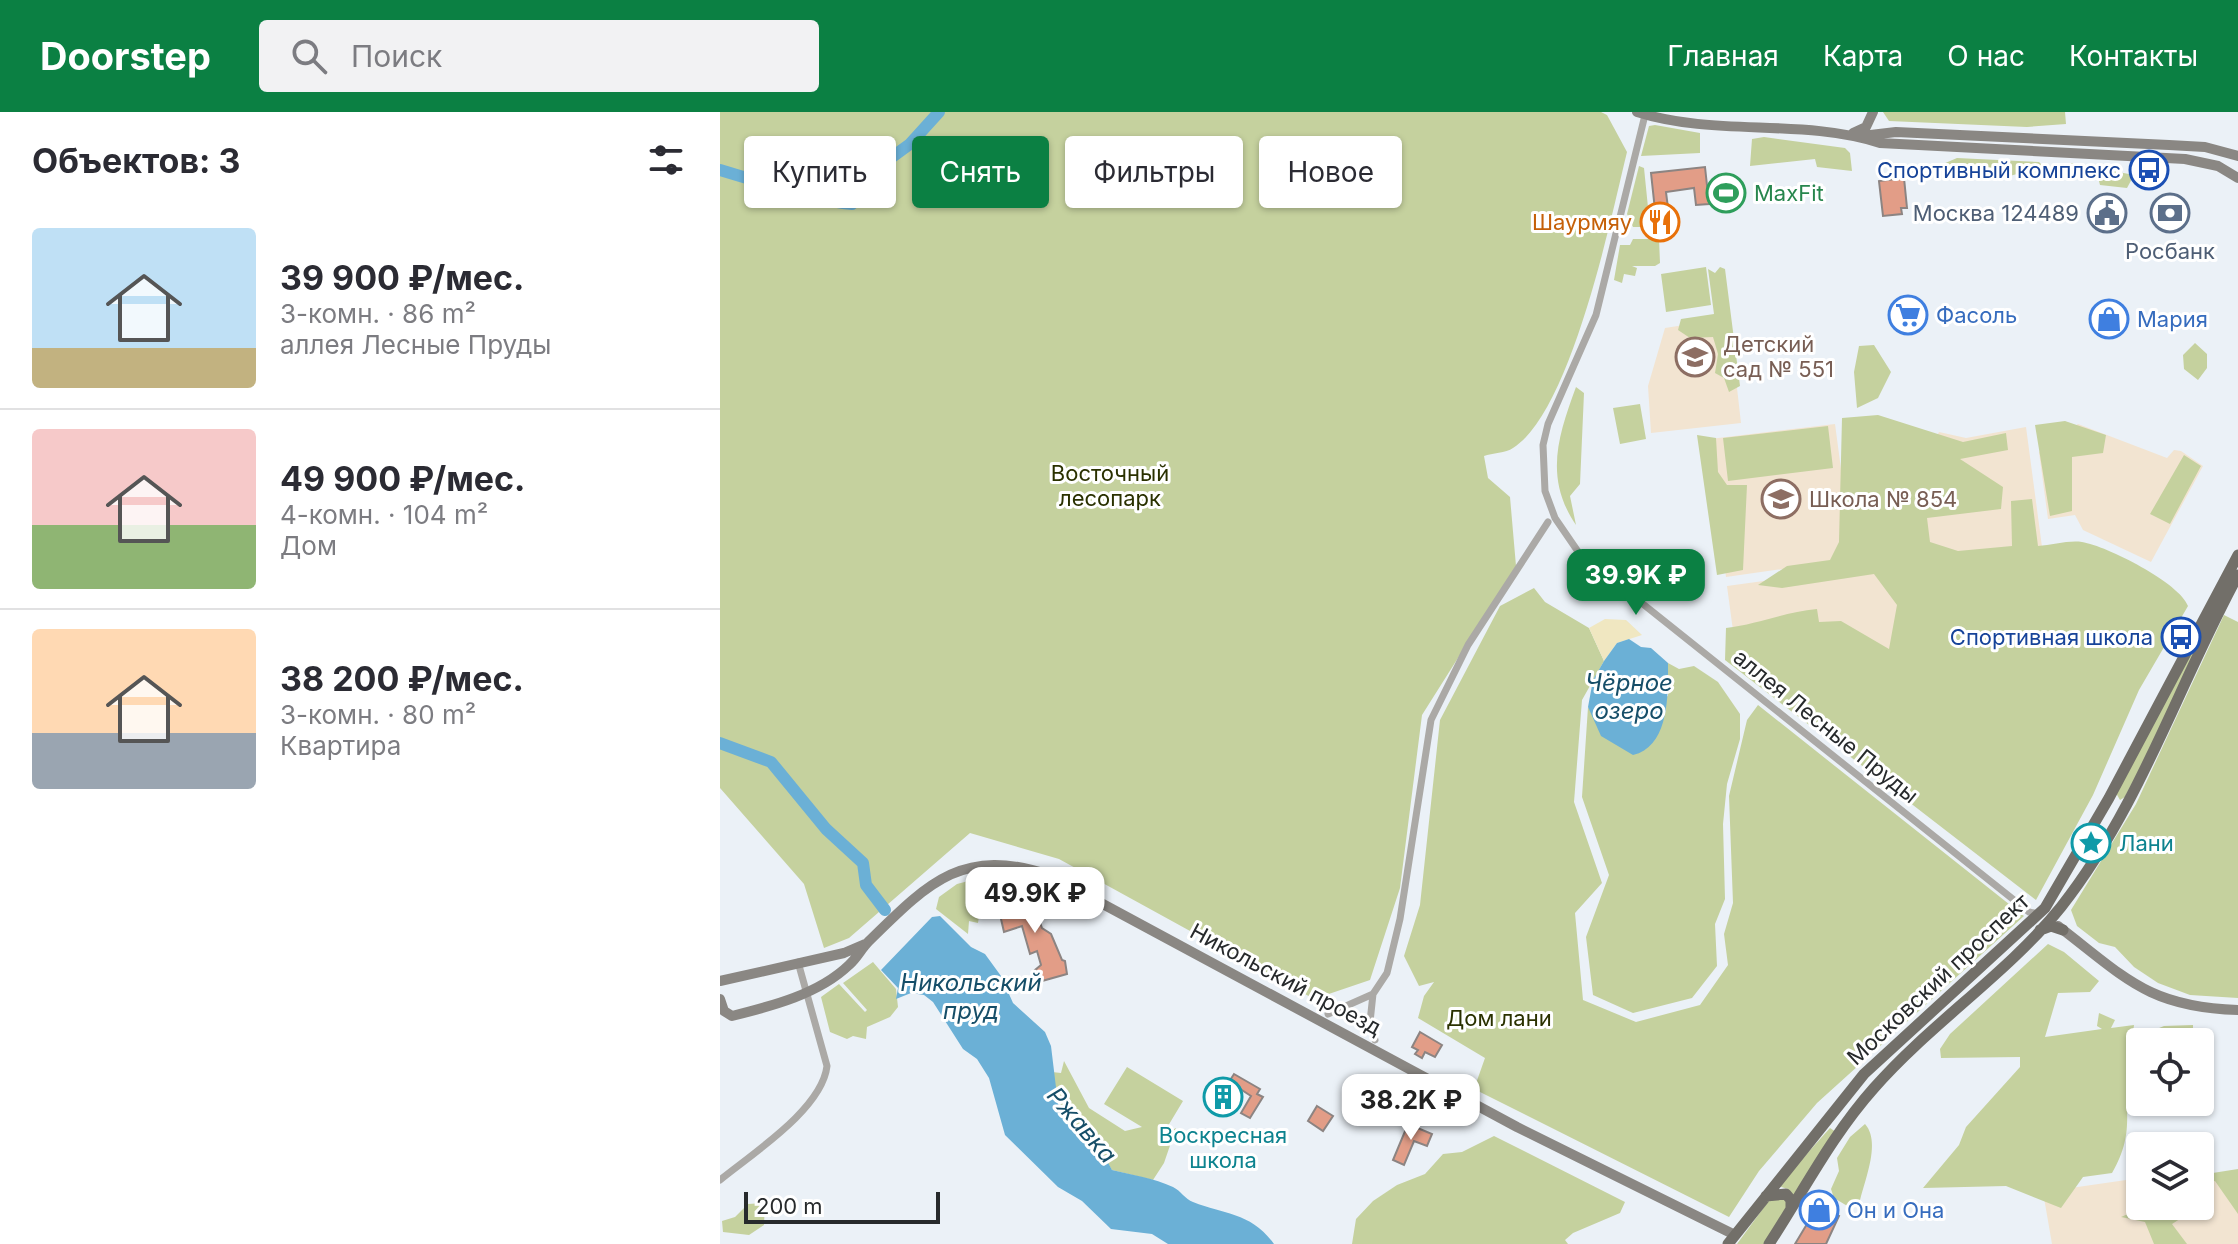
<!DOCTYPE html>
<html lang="ru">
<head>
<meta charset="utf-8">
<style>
  :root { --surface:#fff; --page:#f2f2f3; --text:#2b2b33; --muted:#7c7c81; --line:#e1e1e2; --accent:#0b8043 }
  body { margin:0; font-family:Inter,sans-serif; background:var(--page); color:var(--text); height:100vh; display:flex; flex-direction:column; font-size:30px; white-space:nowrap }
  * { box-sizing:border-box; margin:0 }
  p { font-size:26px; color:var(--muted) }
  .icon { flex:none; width:44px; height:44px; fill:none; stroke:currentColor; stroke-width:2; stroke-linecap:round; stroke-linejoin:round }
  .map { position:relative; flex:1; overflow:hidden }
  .panel { display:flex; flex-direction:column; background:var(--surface); width:720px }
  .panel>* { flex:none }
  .hud { position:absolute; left:24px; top:24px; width:760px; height:72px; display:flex; gap:16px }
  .fabs { position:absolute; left:1406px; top:916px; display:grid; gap:16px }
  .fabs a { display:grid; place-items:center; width:88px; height:88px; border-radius:8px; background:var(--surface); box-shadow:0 2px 6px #0004; font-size:40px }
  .scale { position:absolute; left:24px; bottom:20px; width:196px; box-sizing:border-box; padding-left:8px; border:4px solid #272a2c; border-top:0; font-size:22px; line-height:28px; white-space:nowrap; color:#272a2c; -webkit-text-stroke:6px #fff; paint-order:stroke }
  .price { position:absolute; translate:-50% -68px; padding:0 18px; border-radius:16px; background:#fff; color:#222; font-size:26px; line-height:52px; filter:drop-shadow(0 2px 4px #0008) }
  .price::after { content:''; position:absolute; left:50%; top:48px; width:24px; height:18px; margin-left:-12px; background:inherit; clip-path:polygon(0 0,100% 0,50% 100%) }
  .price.on { background:var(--accent); color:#fff }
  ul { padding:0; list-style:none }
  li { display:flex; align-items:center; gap:24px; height:200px; padding:0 32px }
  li+li { border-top:2px solid var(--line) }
  li span { display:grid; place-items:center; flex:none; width:224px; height:160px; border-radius:8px; color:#555 }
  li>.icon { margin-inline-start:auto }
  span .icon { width:96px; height:96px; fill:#fffc; stroke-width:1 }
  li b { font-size:34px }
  h2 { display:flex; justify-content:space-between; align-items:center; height:96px; padding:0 32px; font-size:34px }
  .pill { padding:0 28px; border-radius:8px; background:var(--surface); box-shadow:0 2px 6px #0004; font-size:28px; line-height:72px }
  .pill.on { background:var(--accent); color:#fff }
  header { display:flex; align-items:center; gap:48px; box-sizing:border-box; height:112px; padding:0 40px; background:var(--accent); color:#fff }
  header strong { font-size:38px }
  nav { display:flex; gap:44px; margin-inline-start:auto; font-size:28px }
  .search { width:560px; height:72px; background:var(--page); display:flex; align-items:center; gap:20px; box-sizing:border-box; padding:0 28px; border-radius:8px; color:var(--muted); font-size:30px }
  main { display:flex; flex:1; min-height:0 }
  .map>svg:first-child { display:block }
</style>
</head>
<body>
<header>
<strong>Doorstep</strong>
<div class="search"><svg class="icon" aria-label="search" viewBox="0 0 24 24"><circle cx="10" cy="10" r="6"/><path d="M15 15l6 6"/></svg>Поиск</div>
<nav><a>Главная</a><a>Карта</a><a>О нас</a><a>Контакты</a></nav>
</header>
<main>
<section class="panel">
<h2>Объектов: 3<svg class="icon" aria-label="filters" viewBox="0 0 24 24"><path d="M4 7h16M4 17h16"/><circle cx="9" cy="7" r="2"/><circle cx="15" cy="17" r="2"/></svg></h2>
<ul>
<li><span style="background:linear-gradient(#bfe0f5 75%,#c2b280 0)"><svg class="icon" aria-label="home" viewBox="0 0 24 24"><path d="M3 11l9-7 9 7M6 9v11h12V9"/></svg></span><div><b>39 900 ₽/мес.</b><p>3-комн. · 86 m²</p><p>аллея Лесные Пруды</p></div></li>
<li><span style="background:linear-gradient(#f6c9c9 60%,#8fb573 0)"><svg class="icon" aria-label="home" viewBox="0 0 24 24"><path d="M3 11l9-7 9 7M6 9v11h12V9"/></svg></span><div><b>49 900 ₽/мес.</b><p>4-комн. · 104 m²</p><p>Дом</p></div></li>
<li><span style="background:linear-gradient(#ffd9b3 65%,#9aa5b1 0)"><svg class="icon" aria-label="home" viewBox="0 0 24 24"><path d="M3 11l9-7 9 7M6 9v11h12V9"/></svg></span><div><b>38 200 ₽/мес.</b><p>3-комн. · 80 m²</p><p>Квартира</p></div></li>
</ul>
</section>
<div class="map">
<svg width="1518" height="1132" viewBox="0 0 1518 1132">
  <rect width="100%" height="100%" fill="#ebf1f7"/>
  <path fill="#f2e4d1" d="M1009,206L1021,311L931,321L928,274L945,216Z
    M1115,312L1133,447L1006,465L990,327Z
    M1358,312L1447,346L1454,338L1461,339L1483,354L1431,450L1363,418L1355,403L1328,407L1319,340Z
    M1306,315L1324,450L1198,456L1187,384L1219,320L1246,326Z
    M1176,451L1194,539L1016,541L1007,474Z
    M1518,1060V1132H1449L1440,1094H1480V1067Z
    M1420,1066V1094H1432L1441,1132H1332L1323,1080Z"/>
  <path fill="#c5d19e" d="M0,0H881L887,3L907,40C891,106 851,300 793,336C786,341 772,341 764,344L768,366L790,385L796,454L702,603L680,776L650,868L594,887L339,747L250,721L129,826L104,836L84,772L0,676Z
    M1163,0H1345L1346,12L1307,15L1169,9Z
    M935,13L980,21V41L921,44L929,14Z
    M1044,25L1125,36L1130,41L1132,59L1097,55L1095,47L1030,54L1032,27Z
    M1237,46L1319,50L1324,55L1282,66L1274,59L1223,52Z
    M1351,51L1414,63L1407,76L1380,73L1377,62L1347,56Z
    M919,54L924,56L930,115H913L907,102Z
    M913,127H939L940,151L935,154H912L917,156L915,164L904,162L902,171L894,168L900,133H910Z
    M986,155L991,193L946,200L941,162Z
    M1000,155L1005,157L1020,274L1009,280L1004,266L995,261L998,242L993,225L970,226L958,218L961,207L994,202L988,157L995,161Z
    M1475,231L1487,242V256L1478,268L1464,257L1463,243Z
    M1154,233L1171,260L1158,286L1137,296L1134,260L1139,234Z
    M856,275L864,281L860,372L850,384L856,413C824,366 838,324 856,275Z
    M920,292L926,327L900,332L893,296Z
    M1158,303L1243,330L1286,321L1288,338L1240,347L1283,375L1281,397L1207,406L1210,430L1238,439L1292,434L1291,389L1312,387L1318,434C1332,433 1349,428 1362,430C1387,434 1460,471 1468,494L1419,578L1373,683L1316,788L1005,548L1006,516C1038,512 1065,500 1097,497L1099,510L1121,509L1169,537L1177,493L1154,462L1062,476L1038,473L1067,454L1110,448L1119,430L1122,306Z
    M1345,309L1386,323L1383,341L1352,345V399L1330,404L1315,313Z
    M1108,314L1113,356L1008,369L1003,326Z
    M977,323L996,326L998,360L1007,373H1027L1023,458L997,463Z
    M1464,343L1481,354L1450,412L1430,402Z
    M814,476L825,490L869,516L884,549L862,588L854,690L882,771L855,801L863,888L916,910L980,893L1008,853L1004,822L1013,791L1009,684L1027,608L1038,593L1304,804L1097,991L1039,1059L1009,1105L754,977L765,946L698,906L704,884L714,870L699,874L684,844L700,793L720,608L780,494Z
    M1491,502L1453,592L1405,685L1400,688L1396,681Z
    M1504,503L1518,510V886L1470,883L1438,871L1414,855L1395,835L1379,831L1357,814L1351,798L1416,692Z
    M948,551L959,557L974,554L998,570L1020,602V627L1007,672L1003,712L1005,787L995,812L997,854L972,886L913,901L873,883L866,825L889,763L862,685L868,595L879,614L948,584Z
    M271,763H281L282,769L261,792L258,811L249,809L248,822L216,797L219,785L237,772Z
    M1328,832L1344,840L1379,869L1370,880L1338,881L1325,925L1382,917L1377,914L1379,901L1395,908L1391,916L1414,913C1412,929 1408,946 1407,963C1405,1003 1414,1023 1392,1061L1363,1065L1341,1096L1286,1074L1203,1076L1239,1033L1246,1015L1300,955V945L1221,946L1220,937L1230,922Z
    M153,850L176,877L178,895L170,905L147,915L146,927L133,924L127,927L110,920L101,885L119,872L145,900L147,898L123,871Z
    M1473,913V920L1454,930L1420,931L1417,925L1444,914Z
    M344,949L369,996L405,1019L422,1015L384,992L407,955L463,989L442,1024L456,1016L444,1051L433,1068L392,1058C369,1017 336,1010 332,960L341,961Z
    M1145,1012C1162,1031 1143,1071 1139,1093L1129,1095L1114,1086L1111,1077L1119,1059L1117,1046L1130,1025Z
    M1110,1016L1116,1020L1074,1086L1068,1077L1058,1074Z
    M774,1024L905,1090L900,1101L853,1121L845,1128L848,1132H632L636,1107L653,1089L677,1073L705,1062L723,1042L742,1040Z
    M1518,1057V1102L1495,1069L1480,1071V1063Z
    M1063,1085L1068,1093L1044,1132H1017L1050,1087Z
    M45,1091L44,1113L29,1123L3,1120L2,1109L15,1105L28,1092Z
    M1426,1094H1467L1463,1105L1452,1112L1467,1132H1434L1425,1110L1401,1105Z"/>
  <path fill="#f0e7c1" d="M885,507L906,508L922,523L897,531L884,549L869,516Z"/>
  <path fill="#6bb0d6" d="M909,527L921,535L931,536L948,551C948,581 950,634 913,643L881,624L868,595L873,568L884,549L897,531Z
    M220,804L251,835L265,842L281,864L293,891L325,920L331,934L338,992L346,1006L380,1036L392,1058C412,1063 434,1066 453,1075C461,1079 465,1087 473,1090C505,1103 531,1100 554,1132H448L432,1122L391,1117L362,1089L338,1075L285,1023L269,966L257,947L243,937L213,890L204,883L191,881L176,887L178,876L161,858L212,805Z"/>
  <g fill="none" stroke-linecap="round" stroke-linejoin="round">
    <path stroke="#6bb0d6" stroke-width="12" d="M0,58C28,67 56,74 85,80C105,84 108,91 132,92L133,77L149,76L153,59L190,32L219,0
      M0,631L51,650L106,717L143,751L146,773L165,798"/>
  </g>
  <path fill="#e29d87" stroke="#8c8482" stroke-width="2" d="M985,55L989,92L976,93L974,76L946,80L948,96L935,98L931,61Z
    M1184,66L1187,96H1181L1182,102L1163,104L1159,69Z
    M316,779L327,784L317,802L322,816L331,822L342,848L345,849L347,862L322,869L315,858L321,853L317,839L310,842L302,814L284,820L281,807L283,795L298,790L302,783L311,790Z
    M700,920L722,933L715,945L705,940L702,946L695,942L698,938L692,935Z
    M514,962L540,977L537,982L543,985L530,1006L521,1001L531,984L517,975L507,992L494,984L504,967L509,970Z
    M597,994L613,1004L603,1019L588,1009Z
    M688,1012L712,1022L707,1034L694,1029L684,1053L673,1048Z
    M1099,1092L1119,1104L1106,1132H1075Z"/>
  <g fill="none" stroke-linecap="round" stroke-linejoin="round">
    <path stroke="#aba9a6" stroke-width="7" d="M925,3L876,203L828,312L823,333L825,379L835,406L859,441L1309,800L1319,802
      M608,902L653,882
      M655,928L650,910L653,882L667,861L680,807L711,608L748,533L828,410
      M0,1068C33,1041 102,997 107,954L78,850"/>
    <path stroke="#8a8783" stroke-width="10" d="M917,0C996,25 1082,6 1160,31L1465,47L1498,54L1518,66
      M1133,21L1146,15L1153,0
      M1142,24L1176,20L1449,33L1485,35L1518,44
      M1338,814C1406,866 1428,895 1518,898
      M0,869L124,841L145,832
      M0,887L4,899L12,904C52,894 99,882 129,853C137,846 141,837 149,829C208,771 243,734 329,763L797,1015L1015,1123"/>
    <path stroke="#726f69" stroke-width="11" d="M1320,818L1331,814L1343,818
      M1046,1084L1066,1082L1071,1088V1097
      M1008,1132L1144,962L1325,796L1389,686L1518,443
      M1049,1132C1083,1080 1112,1023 1154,976C1211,911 1287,862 1341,795C1420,695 1458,573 1518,463"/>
  </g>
  <defs>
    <g id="bus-ring" transform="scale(2)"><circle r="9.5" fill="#fff" stroke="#1a4fb4" stroke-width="1.5"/><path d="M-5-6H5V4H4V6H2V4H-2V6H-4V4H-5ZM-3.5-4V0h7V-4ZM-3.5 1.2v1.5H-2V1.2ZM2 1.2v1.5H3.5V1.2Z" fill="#1a4fb4"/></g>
    <g id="stadium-ring" transform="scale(2)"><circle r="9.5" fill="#fff" stroke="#2e9e5b" stroke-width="1.5"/><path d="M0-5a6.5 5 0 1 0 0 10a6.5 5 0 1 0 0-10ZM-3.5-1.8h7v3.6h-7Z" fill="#2e9e5b"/></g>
    <g id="civic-ring" transform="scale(2)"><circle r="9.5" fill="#fff" stroke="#5c6f8a" stroke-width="1.5"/><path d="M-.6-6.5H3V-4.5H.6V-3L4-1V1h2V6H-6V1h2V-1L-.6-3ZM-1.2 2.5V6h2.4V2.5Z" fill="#5c6f8a"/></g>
    <g id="bank-ring" transform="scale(2)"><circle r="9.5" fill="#fff" stroke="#5c6f8a" stroke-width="1.5"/><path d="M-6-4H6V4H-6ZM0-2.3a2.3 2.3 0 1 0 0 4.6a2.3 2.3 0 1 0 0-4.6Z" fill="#5c6f8a"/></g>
    <g id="restaurant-ring" transform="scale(2)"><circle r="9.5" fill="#fff" stroke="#e8710a" stroke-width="1.5"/><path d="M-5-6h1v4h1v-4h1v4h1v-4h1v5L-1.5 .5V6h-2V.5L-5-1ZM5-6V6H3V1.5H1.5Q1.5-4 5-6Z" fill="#e8710a"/></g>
    <g id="supermarket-ring" transform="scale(2)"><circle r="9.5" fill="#fff" stroke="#3f7fe0" stroke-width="1.5"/><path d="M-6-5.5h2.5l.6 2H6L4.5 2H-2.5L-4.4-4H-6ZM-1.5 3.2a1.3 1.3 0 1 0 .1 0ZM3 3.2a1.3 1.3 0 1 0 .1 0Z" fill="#3f7fe0"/></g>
    <g id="shop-ring" transform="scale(2)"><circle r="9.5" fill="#fff" stroke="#3f7fe0" stroke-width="1.5"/><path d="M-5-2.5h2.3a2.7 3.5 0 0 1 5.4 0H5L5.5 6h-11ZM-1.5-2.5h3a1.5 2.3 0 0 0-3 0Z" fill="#3f7fe0"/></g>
    <g id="school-ring" transform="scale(2)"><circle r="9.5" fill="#fff" stroke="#8d6e63" stroke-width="1.5"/><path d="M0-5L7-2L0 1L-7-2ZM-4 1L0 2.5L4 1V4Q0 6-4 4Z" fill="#8d6e63"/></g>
    <g id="sight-ring" transform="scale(2)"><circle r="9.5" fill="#fff" stroke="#0f9aa8" stroke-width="1.5"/><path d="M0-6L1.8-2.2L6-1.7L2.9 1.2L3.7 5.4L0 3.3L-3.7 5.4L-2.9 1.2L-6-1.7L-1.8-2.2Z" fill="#0f9aa8"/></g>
    <g id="building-ring" transform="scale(2)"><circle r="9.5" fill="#fff" stroke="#0f9aa8" stroke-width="1.5"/><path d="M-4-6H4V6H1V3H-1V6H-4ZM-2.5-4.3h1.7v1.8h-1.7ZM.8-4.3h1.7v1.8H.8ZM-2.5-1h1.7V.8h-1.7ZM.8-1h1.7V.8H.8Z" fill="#0f9aa8"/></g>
  </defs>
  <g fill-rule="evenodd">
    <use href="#bus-ring" x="1429" y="58"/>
    <use href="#stadium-ring" x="1006" y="81"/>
    <use href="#civic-ring" x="1387" y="101"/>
    <use href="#bank-ring" x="1450" y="101"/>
    <use href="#restaurant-ring" x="940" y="110"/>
    <use href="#supermarket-ring" x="1188" y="203"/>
    <use href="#shop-ring" x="1389" y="207"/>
    <use href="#school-ring" x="975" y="245"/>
    <use href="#school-ring" x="1061" y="387"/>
    <use href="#bus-ring" x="1461" y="525"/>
    <use href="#sight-ring" x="1371" y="731"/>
    <use href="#building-ring" x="503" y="985"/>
    <use href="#shop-ring" x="1099" y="1098"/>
  </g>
  <g text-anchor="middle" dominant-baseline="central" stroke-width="6" stroke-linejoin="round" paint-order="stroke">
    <g font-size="22" fill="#164399" stroke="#fff" text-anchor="end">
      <text x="1401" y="58">Спортивный комплекс</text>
      <text x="1433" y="525">Спортивная школа</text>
    </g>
    <g font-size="22" fill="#27864d" stroke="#fff" text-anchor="start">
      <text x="1034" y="81">MaxFit</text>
    </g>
    <g font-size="22" fill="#4e5e75" stroke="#fff" text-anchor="end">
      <text x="1359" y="101">Москва 124489</text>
      <text x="1450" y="139" text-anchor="middle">Росбанк</text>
    </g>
    <g font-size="22" fill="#c56008" stroke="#fff" text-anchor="end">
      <text x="912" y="110">Шаурмяу</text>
    </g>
    <g font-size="22" fill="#366cbe" stroke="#fff" text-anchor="start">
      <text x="1216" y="203">Фасоль</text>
      <text x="1417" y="207">Мария</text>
      <text x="1127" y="1098">Он и Она</text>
    </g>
    <g font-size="22" fill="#785e54" stroke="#fff" text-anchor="start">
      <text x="1003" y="232">Детский<tspan x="1003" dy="25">сад № 551</tspan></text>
      <text x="1089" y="387">Школа № 854</text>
    </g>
    <g font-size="22" fill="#2a3100" stroke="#fff">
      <text x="390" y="361">Восточный<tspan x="390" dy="25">лесопарк</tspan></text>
      <text x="779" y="906">Дом лани</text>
    </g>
    <g font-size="22" fill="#272a2c" stroke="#fff">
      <text transform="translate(1106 614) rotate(39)">аллея Лесные Пруды</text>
      <text transform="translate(566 867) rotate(28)">Никольский проезд</text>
      <text transform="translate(1218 867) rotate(-43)">Московский проспект</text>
    </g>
    <g font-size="22" fill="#0d838f" stroke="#fff" text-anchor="start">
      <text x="1399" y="731">Лани</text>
      <text x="503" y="1023" text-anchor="middle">Воскресная<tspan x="503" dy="25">школа</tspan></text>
    </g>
    <g font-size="24" font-style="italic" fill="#164e68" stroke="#fff">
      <text x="909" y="570">Чёрное<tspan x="909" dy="28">озеро</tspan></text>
      <text x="251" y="870">Никольский<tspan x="251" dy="28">пруд</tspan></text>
      <text transform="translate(362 1013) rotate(49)">Ржавка</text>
    </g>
  </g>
</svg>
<div class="fabs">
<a><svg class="icon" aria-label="locate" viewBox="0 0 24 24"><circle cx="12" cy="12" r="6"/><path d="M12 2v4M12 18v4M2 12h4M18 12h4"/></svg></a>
<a><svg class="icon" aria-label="layers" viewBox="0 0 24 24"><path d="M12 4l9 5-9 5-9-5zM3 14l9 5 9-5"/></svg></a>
</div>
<div class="scale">200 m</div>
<b class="price on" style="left:916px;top:505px">39.9K ₽</b>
<b class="price" style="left:315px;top:823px">49.9K ₽</b>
<b class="price" style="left:691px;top:1030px">38.2K ₽</b>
<div class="hud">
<a class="pill">Купить</a>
<a class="pill on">Снять</a>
<a class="pill">Фильтры</a>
<a class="pill">Новое</a>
</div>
</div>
</main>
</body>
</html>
